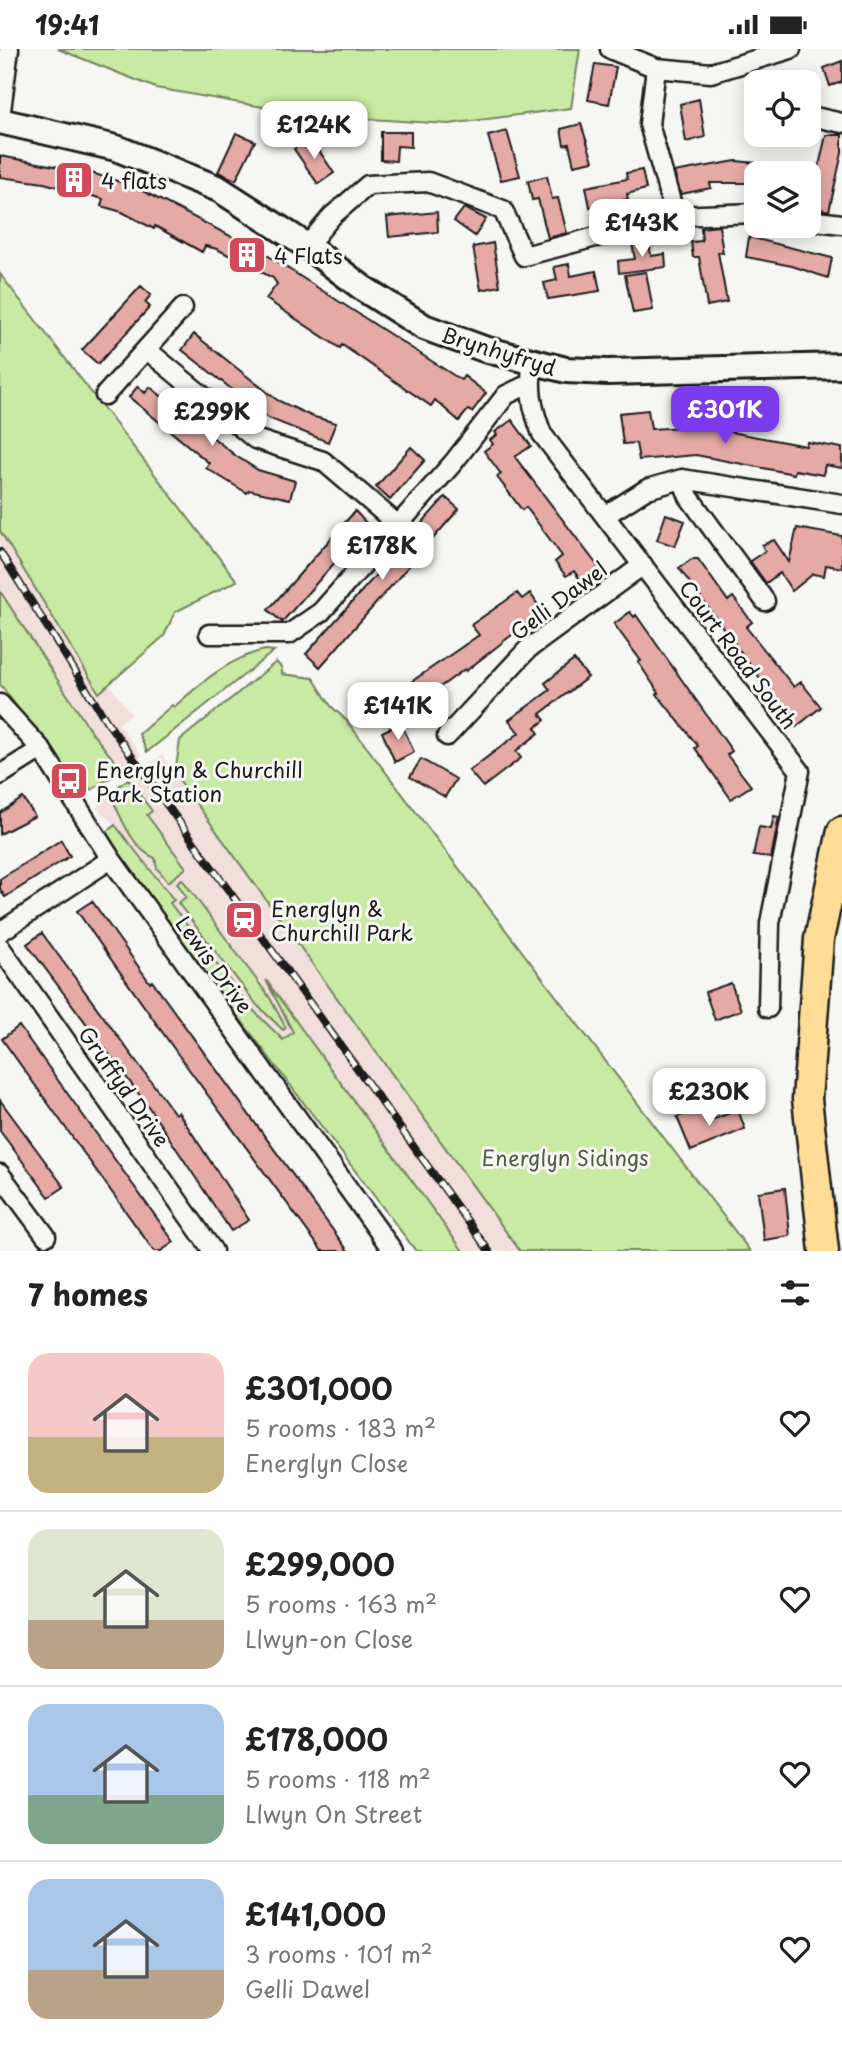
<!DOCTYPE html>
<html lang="en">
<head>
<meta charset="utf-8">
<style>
  :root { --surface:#fff; --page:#f2f2f2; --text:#222; --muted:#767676; --line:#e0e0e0; --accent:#7c3aed }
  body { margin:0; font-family:"Playpen Sans",sans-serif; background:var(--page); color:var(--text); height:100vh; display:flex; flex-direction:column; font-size:26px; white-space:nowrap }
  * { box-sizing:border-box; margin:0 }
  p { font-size:23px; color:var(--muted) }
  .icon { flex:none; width:38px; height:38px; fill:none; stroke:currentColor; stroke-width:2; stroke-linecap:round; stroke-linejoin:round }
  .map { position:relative; height:1202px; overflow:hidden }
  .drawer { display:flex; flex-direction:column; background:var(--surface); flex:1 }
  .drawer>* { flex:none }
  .fabs { position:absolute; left:744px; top:21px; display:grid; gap:14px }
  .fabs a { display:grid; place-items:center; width:77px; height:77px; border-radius:14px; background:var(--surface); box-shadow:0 4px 18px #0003; font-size:35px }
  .price { position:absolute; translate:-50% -60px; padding:0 16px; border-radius:14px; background:#fff; color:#222; font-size:23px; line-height:46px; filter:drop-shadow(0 2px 4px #0008) }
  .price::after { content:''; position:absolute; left:50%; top:42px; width:21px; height:16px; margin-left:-10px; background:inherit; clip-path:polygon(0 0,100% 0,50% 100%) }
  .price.selected { background:var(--accent); color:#fff }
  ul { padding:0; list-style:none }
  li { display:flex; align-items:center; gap:21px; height:175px; padding:0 28px }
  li+li { border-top:2px solid var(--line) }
  li span { display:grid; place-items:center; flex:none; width:196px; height:140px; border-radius:21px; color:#555 }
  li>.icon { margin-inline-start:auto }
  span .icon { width:84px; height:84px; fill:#fffc; stroke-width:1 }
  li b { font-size:30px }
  h2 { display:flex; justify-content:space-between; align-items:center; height:84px; padding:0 28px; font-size:30px }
  .status { display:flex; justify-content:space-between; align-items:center; height:49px; padding:0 35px; background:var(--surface); direction:ltr }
  .status svg { height:19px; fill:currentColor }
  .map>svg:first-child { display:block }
</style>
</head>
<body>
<div class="status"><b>19:41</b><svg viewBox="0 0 49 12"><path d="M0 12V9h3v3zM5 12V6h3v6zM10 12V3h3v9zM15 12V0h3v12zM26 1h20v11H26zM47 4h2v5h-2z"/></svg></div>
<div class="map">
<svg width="842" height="1202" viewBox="0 0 842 1202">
  <rect width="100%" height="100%" fill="#f6f6f2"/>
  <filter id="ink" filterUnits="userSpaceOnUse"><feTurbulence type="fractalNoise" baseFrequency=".0143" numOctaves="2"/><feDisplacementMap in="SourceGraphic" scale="14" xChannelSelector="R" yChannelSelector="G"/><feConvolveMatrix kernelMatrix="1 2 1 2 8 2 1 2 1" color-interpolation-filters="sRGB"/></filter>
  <g filter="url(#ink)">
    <path fill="#f1dfdb" d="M0,451L109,635L131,665L119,675L142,707L91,741L0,606Z
      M162,706L520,1202H445L281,989L249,957L169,854L173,851L117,778L96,759L110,744Z"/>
    <path fill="#c8eaa3" stroke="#728360" stroke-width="2" d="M58,0H580L571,59L449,75L307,66L156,39Z
      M0,225L237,532L175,563L164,587L99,644L0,482Z
      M0,542L92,684L122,721L91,741L84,730L75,736L0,635Z
      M265,601L274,602L147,703L139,685L172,656L174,658C200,635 230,608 265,601Z
      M276,613L282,619V625L313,629L331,657L346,671L750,1202H520L175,725L180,691Z
      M128,730L152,762L147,766L186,819L168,833L157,819L155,809C132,801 119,764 110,744Z
      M115,776L174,851L170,854L249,957L283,991L293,983L266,931L463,1202H416L218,941L105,784Z
      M182,830L270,949L286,979L283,981L257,956L178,854L186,848L177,834Z"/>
    <path fill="#e5aaa5" stroke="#1c1c1c" stroke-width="2" d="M842,12V33L830,37L824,19Z
      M595,15L616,18L609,55L588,51Z
      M699,50L705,88L686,93L680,55Z
      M581,75L593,112L574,116L569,95L564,96L561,80Z
      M507,82L520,127L501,131L488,87Z
      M381,83H411V98L397,97L396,112L381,111Z
      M236,84L255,92L236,131L218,123Z
      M826,86H842V104L829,162L810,157Z
      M310,88L334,124L318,135L294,100Z
      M0,107L66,119V116L133,137L267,206L461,331L464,327L486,344L472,363L468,361L459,372L435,351L431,357L342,296L340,299L266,250L277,235L273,229L217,200L205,197L202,203L155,177L154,180L122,163L101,157L103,150L44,134L0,128Z
      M736,112L756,114V134H710L711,139L681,145L674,123Z
      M642,121L646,140L627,145L628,150L590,158L586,138L627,130L626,124Z
      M547,127L552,150L558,149L567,184L548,189L538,150L532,151L528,132Z
      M464,159L486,170L475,187L454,172Z
      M437,163L438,183L389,188L387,168Z
      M719,177L723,204L718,203L727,253L707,257L699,208H693L691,193L702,192L701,179Z
      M749,188L832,209L828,229L792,217L746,208Z
      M649,192L651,207L665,205L666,218L619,224L618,212L635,210L632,194Z
      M493,194L500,237L481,241L473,198Z
      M569,215L571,227L596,222L600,242L548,250L544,234L557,231L554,218Z
      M646,223L653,261L633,264L625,226Z
      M141,237L151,246L145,253L150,258L98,315L82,301Z
      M194,285L277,351L311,367L336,374L328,393L268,369L191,308L182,301Z
      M138,337L145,344L150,338L236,407L258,421L295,432L290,450L249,441L247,444L206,419L209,414L129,348Z
      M648,361L651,380L701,377L703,370L716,372L715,380L806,397L807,393L842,399V419L825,416L823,426L795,421L794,425L696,406L639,411L636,394L623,395L619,364Z
      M512,371L531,397L515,408L597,516L600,523L583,535L574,522L566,527L555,513L562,507L526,458L522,461L497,428L501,425L484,402L493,395L490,391L497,386L495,383Z
      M411,398L425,411L390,451L376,438Z
      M445,448L459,460L320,618L306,605Z
      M355,462L368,476L282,573L268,561Z
      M666,465L685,472L675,497L657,491Z
      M797,479L842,487V519L826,516L824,527L813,525L792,542L780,524L766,534L750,512L765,502L762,496L774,491L789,513Z
      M692,510H698L728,552L733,548L742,560L752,573L746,578L794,638L801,633L821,658L796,678L679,519Z
      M517,544L522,550L530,544L542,562L466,622L465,620L411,659L398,642L479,586L471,576Z
      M630,563L634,568L636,566L732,702L727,706L751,737L731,750L695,699L698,697L657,645L659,644L638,613L641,612L614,575Z
      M574,611L588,628L540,665L545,671L535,679L539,684L516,702L521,709L483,738L469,722L519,684L509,671L550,641L545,634Z
      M401,674L414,703L395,713L382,683Z
      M421,710L456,730L445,748L410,728Z
      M23,749L35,767L0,785V764Z
      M774,767L779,768L771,809L753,807L759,778L771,780Z
      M61,791L70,807L5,848L0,840V830Z
      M92,852L150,934L152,932L348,1202H322L177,1004L77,862Z
      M42,884L175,1065L178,1063L249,1171L231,1182L150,1060L27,895Z
      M731,934L741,961L715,971L705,943Z
      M19,977L174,1193L161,1202H154L2,990Z
      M0,1051L64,1138L49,1148L0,1082Z
      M701,1059L706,1073L738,1061L745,1080L691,1102L677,1068Z
      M785,1139L790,1187L764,1191L758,1143Z"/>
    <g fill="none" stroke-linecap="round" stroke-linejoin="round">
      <g stroke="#1c1c1c" stroke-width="23">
        <path id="minor" d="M610,0L656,19L711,24L791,0
          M656,19L649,75L675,167
          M810,67L842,74
          M0,69L9,0
          M808,171L842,175
          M307,197L332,167L368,136L428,133L503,161L524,207L675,167L756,164
          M147,301L255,390L323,412L398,476
          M533,312C528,339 532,359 542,385L800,722L770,874L768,959
          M105,346L183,259
          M682,430L689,448L765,552
          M606,466L647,440L682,430L842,455
          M209,585H289L321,563L453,414L506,346L529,335
          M0,655L41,700L111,810L393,1202
          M447,687L528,600L643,516
          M0,726L41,700
          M0,883L111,810
          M0,898L213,1202
          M0,1125L46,1187"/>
      </g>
      <g stroke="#1c1c1c" stroke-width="30">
        <path id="secondary" d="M0,72L116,99L219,140L307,197L364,240L424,278L484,300L566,321L608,323L842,317"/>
      </g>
      <g stroke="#1c1c1c" stroke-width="33">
        <path id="primary" d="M824,1202L807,1050L819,890L842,782"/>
      </g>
      <use href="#minor" stroke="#f6f6f2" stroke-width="18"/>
      <use href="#secondary" stroke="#f6f6f2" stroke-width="24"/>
      <use href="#primary" stroke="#ffdd96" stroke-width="28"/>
      <g stroke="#1c1c1c" stroke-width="8">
        <path id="rail" d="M0,503L107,673L489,1202"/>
      </g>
      <use href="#rail" stroke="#f6f6f2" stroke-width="5" stroke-dasharray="16" stroke-linecap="butt"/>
    </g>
  </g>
  <defs>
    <g id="building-square" transform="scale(2.0125)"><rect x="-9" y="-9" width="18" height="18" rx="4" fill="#d1495b" stroke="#f6f6f2"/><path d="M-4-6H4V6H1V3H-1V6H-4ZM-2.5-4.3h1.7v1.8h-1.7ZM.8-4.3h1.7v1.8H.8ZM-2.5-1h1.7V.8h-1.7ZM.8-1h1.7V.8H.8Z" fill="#fff"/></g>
    <g id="bus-square" transform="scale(2.0125)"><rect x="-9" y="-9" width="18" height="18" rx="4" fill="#d1495b" stroke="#f6f6f2"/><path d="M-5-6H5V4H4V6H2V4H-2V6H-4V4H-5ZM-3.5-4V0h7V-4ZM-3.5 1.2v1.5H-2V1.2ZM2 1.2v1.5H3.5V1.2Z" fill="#fff"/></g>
    <g id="station-square" transform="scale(2.0125)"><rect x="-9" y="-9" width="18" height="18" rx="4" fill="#d1495b" stroke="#f6f6f2"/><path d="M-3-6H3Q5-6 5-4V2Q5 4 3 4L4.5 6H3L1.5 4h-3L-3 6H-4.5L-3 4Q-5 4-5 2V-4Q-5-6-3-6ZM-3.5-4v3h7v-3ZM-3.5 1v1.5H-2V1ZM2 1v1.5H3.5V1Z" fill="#fff"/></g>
  </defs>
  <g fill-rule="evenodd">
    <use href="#building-square" x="74" y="131"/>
    <use href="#building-square" x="247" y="206"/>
    <use href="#bus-square" x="69" y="732"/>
    <use href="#station-square" x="244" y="871"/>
  </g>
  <g text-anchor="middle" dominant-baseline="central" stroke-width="6" stroke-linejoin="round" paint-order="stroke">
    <g font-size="21" fill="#1c1c1c" stroke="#f6f6f2" text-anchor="start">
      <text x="101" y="131">4 flats</text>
      <text x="274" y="206">4 Flats</text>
      <text x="96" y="720">Energlyn &amp; Churchill<tspan x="96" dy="24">Park Station</tspan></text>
      <text x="271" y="859">Energlyn &amp;<tspan x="271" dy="24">Churchill Park</tspan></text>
    </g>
    <g font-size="21" fill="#1c1c1c" stroke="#f6f6f2">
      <text transform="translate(499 301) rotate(17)">Brynhyfryd</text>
      <text transform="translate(558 551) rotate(-37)">Gelli Dawel</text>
      <text transform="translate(739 605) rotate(53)">Court Road South</text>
      <text transform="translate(215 915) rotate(54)">Lewis Drive</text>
      <text transform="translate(125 1037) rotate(55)">Gruffyd Drive</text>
    </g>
    <g font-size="21" fill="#505a44" stroke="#f6f6f2">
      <text x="565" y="1108">Energlyn Sidings</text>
    </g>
  </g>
</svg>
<div class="fabs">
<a><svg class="icon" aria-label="locate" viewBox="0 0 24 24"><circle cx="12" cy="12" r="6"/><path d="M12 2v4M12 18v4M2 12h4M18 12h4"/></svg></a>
<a><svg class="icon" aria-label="layers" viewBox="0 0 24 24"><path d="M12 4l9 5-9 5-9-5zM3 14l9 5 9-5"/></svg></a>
</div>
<b class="price" style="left:314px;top:112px">£124K</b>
<b class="price" style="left:642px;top:210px">£143K</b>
<b class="price selected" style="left:725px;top:397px">£301K</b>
<b class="price" style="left:212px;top:399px">£299K</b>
<b class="price" style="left:382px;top:533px">£178K</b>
<b class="price" style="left:398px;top:693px">£141K</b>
<b class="price" style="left:709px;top:1079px">£230K</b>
</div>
<section class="drawer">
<h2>7 homes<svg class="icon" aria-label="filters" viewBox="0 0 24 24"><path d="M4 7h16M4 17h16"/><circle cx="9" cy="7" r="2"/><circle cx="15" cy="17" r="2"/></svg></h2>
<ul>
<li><span style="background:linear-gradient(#f6c9c9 60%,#c2b280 0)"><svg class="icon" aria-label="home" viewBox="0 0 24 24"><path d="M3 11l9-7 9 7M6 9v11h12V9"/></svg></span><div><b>£301,000</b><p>5 rooms · 183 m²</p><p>Energlyn Close</p></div><svg class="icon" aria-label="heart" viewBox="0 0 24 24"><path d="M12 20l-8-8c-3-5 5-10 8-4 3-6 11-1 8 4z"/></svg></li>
<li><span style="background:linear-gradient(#dfe7d0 65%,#b9a48a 0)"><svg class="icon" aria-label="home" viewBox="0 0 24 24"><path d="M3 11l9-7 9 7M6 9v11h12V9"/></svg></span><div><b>£299,000</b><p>5 rooms · 163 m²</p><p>Llwyn-on Close</p></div><svg class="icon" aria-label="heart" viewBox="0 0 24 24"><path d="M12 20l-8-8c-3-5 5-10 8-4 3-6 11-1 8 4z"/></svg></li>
<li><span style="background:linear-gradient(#a9c7e8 65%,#7fa58c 0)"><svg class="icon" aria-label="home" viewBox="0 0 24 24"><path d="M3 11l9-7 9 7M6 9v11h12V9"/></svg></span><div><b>£178,000</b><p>5 rooms · 118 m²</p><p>Llwyn On Street</p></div><svg class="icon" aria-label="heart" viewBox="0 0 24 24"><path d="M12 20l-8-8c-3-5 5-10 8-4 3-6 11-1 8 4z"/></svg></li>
<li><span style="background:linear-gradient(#a9c7e8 65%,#b9a48a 0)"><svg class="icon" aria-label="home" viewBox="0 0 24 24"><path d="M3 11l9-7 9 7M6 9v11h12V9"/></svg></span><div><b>£141,000</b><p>3 rooms · 101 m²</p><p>Gelli Dawel</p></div><svg class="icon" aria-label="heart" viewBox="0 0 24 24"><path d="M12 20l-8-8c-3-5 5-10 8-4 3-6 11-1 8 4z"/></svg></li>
</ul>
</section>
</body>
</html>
